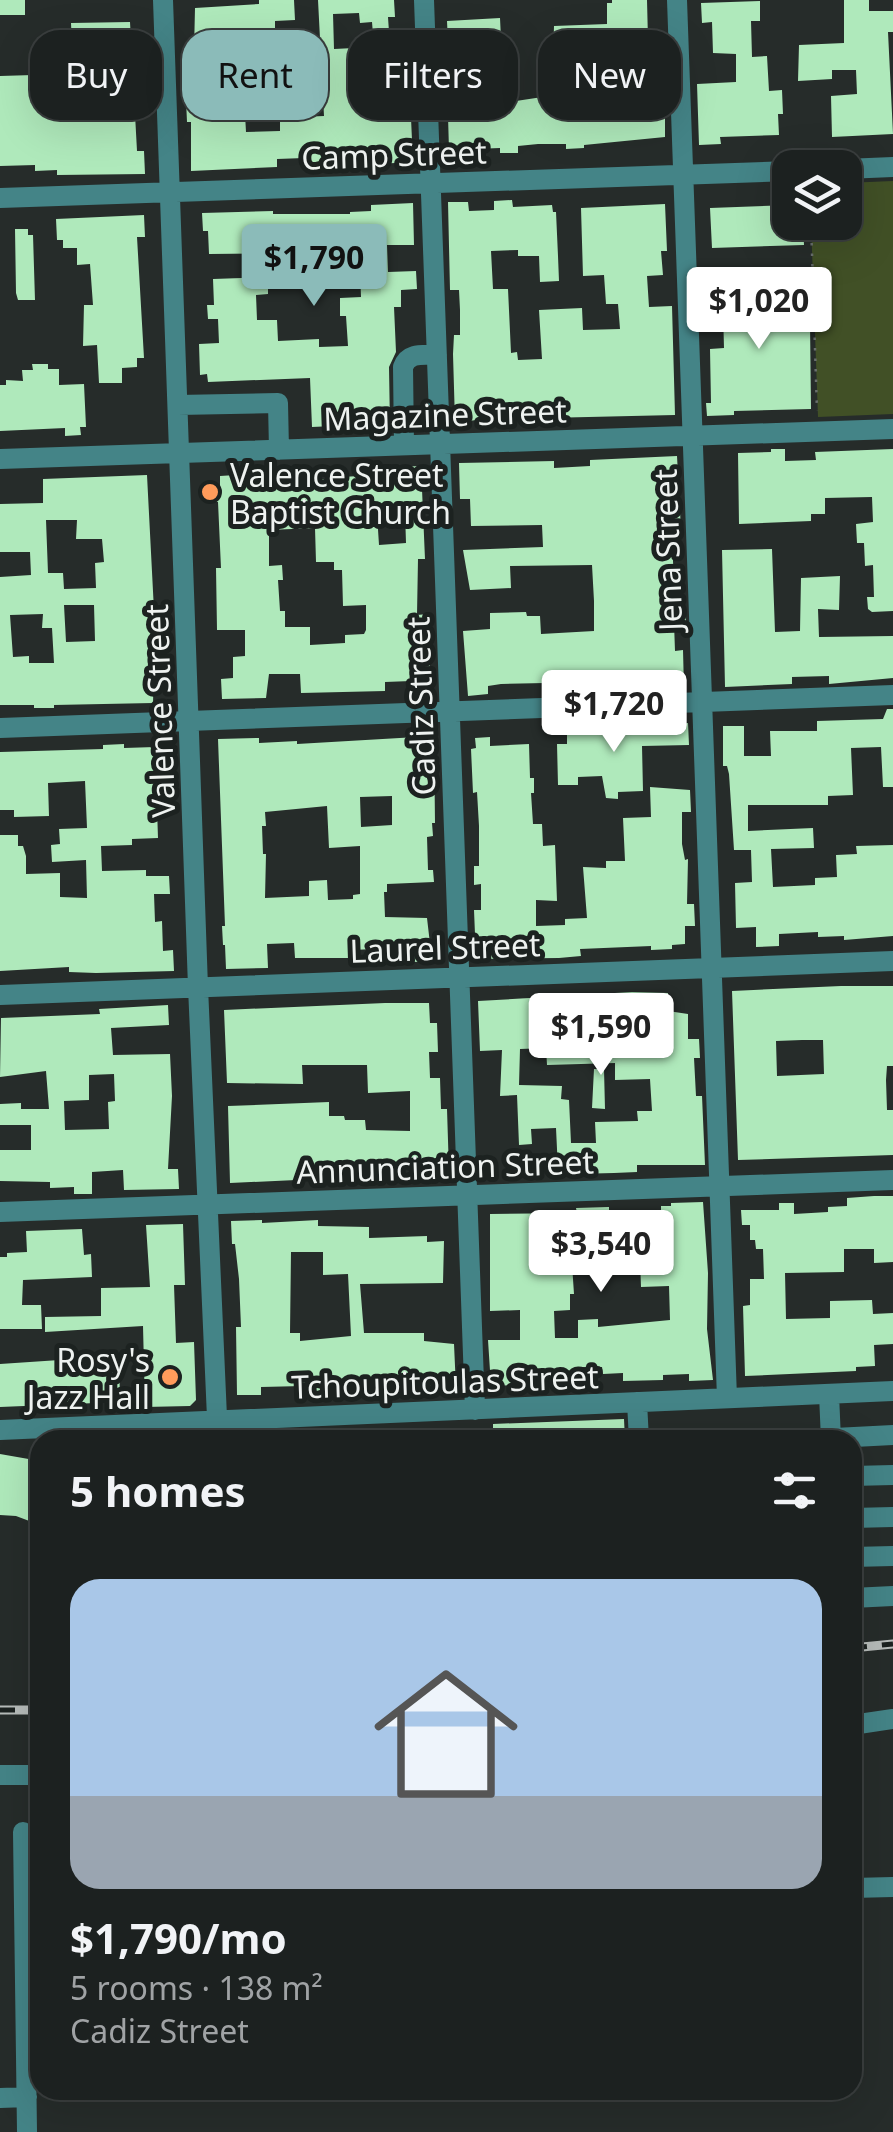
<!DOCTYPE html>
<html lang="en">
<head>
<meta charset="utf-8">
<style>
  :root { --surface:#1c2120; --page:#292e2d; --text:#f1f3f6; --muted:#a0a3a5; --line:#3a3e3e; --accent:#8bbbb9 }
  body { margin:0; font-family:"Noto Sans",sans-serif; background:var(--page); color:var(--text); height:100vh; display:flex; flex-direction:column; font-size:38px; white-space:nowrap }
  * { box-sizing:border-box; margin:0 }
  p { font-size:32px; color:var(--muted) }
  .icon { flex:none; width:55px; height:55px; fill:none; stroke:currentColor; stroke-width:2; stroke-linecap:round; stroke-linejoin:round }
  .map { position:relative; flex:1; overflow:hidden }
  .side { position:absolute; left:30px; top:1430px; width:832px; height:670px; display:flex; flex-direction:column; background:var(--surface); border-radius:30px; box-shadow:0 10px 40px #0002,0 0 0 2px var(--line) }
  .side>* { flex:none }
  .hud { position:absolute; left:30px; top:30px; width:835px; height:90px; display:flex; gap:20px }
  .controls { position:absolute; left:772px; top:150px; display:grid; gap:20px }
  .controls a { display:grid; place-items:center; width:90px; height:90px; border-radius:20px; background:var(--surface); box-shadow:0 10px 40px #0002,0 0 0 2px var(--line); font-size:50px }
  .price { position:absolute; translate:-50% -85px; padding:0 22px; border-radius:10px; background:#fff; color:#222; font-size:32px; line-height:65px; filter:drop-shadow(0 2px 5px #0008) }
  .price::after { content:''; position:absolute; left:50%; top:60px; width:30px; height:22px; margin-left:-15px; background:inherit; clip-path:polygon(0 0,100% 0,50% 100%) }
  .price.selected { background:var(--accent); color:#111 }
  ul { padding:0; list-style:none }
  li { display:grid; align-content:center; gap:20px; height:530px; padding:0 40px }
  li span { display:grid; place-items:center; height:310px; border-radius:30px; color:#555 }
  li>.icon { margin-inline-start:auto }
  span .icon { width:180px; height:180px; fill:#fffc; stroke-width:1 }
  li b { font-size:42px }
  h2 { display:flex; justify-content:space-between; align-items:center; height:120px; padding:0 40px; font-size:42px }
  .chip { padding:0 35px; border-radius:30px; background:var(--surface); box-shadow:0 10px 40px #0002,0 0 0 2px var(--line); font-size:35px; line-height:90px }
  .chip.selected { background:var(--accent); color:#111 }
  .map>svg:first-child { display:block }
</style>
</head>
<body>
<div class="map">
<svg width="893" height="2132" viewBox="0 0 893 2132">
  <rect width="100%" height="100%" fill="#262c2a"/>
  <path fill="#415026" d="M893,181V414L818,417L811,223L845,222V183Z"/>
  <path fill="#afe9bb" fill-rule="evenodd" d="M0,0H25V15H0Z
    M259,0H294L295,20L275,21V30H262L264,57L274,56L275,71H265V96H244L246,132L280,131V113L299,112V117L324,116L318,0H394L395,17H388L390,47L401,48L403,74H409L413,162L305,168L304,158L277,159V167L191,171V122H187L186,100L217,98L215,74L197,75L194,51L195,8L259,4ZM359,13L360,23L372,22L374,47L334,49L333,14Z
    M612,0H647L648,40H653L654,63L628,64L629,90L631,93L665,92V137L584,145V148L566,149V144H538L518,146V153H500V148L449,150L447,82L472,81L473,95L498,94V82H516V101L562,94L559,60L553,59L554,26L607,24V3H612Z
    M844,0H869V11H893V32H888L893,134L832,137L831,96L857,94L856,70H832V79L798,81L799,45L844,43Z
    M760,1V21H751L752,57L767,56L769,91L782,90L783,114H778L779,135L720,137L721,144L699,145L697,84L736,82V54L713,53L712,22L702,23L701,3Z
    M500,18L501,39L448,43L447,21Z
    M130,22L137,151H144L145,174L57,175V170L35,171V165L0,166V76L33,75V66H65L66,45H72L71,23Z
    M512,200L513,207L552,205L553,212H556L558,256L559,281L540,282L539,256H518V250L491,251L493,289H508L511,353L517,352L518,360L542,359L539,310L582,308L583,330L620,329L618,304H606L604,275L583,276L581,208L665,204L667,251H661L663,275L647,276L649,307L672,306L675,415L545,418L544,409L489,411V419L455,422L453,354L454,335H460V310L459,290H450L448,202H468L469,211L494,210V201Z
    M413,203L414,245H387L388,272L416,271L417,289L401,290V307H394L396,352L389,367L390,427H377V424L312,427L310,378L208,382L207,374L200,375L199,344L219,343L218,319H208L207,305H214L213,279L268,277V294L256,295L257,320H277L278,341L319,339V347L348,346L346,316H340V298L361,297L360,268H352V264H324V253L209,254L208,231H203L202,213L273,211V214H350V212L371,211V205Z
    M790,205V222H803L804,245L712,248L710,208Z
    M144,215L145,237H137L144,358H137V367L122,368V383H99L97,345L83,346L84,305H93L90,264L77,265V248H63V240H57L56,219Z
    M15,229H28V235H33L35,300H18L16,293Z
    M763,272L764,279H772L773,313L806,312V322H810L811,409L734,411V415L707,416L706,403H711L710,349L724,348L722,274Z
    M32,364H48V369H59V385L84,384L86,427H80L81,435L65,436V428L0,431V385H6V380L23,381L22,370H33Z
    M771,449H785V461L816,460L815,452L893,449V611L872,612L868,609L867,597H874L873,565L865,566L864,543H857L856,524L873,522L872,497L825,498V514H811V521L739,524L738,453L771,452Z
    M677,456L681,530H675L676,539H672L674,583L676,606H685L686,623H674L675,651L683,650L684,689L665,690L664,683H641V680L619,679L594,680L595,686L545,690V683L501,684L488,686V694L468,696L463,631L490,629V613L526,612L527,616H540L541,634L594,631V601L592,565L510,566L511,588L470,590L463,550L543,547L542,525L471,526L470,499H460L459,463L554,461V468L590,466V460Z
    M421,466L425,559H418L417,615L428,614L431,691L411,692V681L385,682V691L301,693L300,674H269L266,698L222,699L221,679L233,678V657L245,656V630H217L216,568H221L218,502H214V486H220V476L251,474L252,487L277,485L276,478L341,480V477L378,475L377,468ZM405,512L406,543L379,545L377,514ZM315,528L316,562H334V570H342L343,606L366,605V630L364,634L345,635V643L310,645V627H285V611H280L278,580H283L282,565L269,566V530Z
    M147,475L155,630L153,703L54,705V708H34V705H0V577L31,575L30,552H0V504L43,503V479ZM46,520H77L76,539H102L104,562L95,563L96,588L64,589L63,573H48ZM64,605H94L95,641L66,642ZM43,614L42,628H52L54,663H29V656L13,657L10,615Z
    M772,549L775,632L800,631L801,578L840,576L839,610L818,609L819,637L893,636V678L829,684V676L792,677V684L725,687L722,550Z
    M887,709H893V787H883L881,747L851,748L853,795L828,796V805H748V831L813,828L814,848L771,849L773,887L815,885V878L837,877L836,855L857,854L856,846L893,845V936L844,940V936L818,937V932L779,934V946L756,947V927L736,928L735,883L752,882L751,850H734L729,774L727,766H723V726H744V756H771L770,731H817V721L883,719Z
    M688,723L689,745L642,746L643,791L618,792V799L606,798L602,776L578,777V785H558L557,744H567V733Z
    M434,736L435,823H432L433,836L427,837L428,870H433L434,882L387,884V892H384L385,917L427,918L432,961L395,963L394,948L353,950V958H295L294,943L267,944L268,968L226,969L225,945H223L222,926H225L218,739L259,738V743L297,741V744ZM392,796V825L361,827L360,797ZM327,806L329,848L360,846V894L353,895V899L328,900L327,880L309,881V896L265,898L266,854H263L262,826H266L265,812Z
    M490,737V746L529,744L530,778H534V793H531L533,824H542L543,846L555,845L557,901L536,900V926L565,925V919L587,918L583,867L606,868V861H625L623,818L651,817L650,787L690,790L691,812H682V844L685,860L688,859L687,904H694L695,926H685V944L672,945V949L651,950V946L580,949L581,956L559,958L476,959L474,910H481V884L474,885V866H479V826L477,792L473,793L471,749L476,748L475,738Z
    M124,744V748L155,747L158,838L132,839V845L101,846L102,871L146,870V876H169L170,894H154L155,922L162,921L163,951L173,950L174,971L96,973L69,972V967L0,971V835H18V846H23L26,856V874L60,873V897L87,898L86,860L52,862L51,845L60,844L59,829L87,828L85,781L48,783L49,816L14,817V810H0V752L103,749V745Z
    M841,986H893V1066H887L886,1080L887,1110H893V1155L738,1160L732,991ZM802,1040H823L824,1074L777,1076L776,1041Z
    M632,992L668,993V1011L688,1014V1039H699L700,1058H694L696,1096H702L705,1165H637V1172L614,1173L574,1174V1169L558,1170L556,1128L531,1129L532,1144L519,1145L517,1095L500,1096L502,1050L480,1051L478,1001ZM546,1048L547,1065L615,1063V1080L650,1079L652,1111H637L638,1121L595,1122L596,1143H571L569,1100L561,1099L562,1086L519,1085L520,1049Z
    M385,1003H429L430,1023H437L438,1052H429L430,1078H440L441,1109H447L449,1172L429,1173V1167H402V1175L230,1183L228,1106L329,1102V1116H344L345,1120H365L366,1130L410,1131V1091L368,1093L367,1065H302L303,1084L227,1083L224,1010Z
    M168,1005L169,1025L111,1028L113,1055L170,1054L172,1096L168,1169H178L179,1189L124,1190L123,1170L92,1172V1194H74V1187L50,1188V1182L0,1181V1150H31V1125H0V1104L21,1103V1109H49L46,1071L0,1077L1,1018L100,1014L99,1009ZM114,1074L115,1101L108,1102L109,1129L65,1130L64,1101L89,1100V1075Z
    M594,1069H604L605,1109L592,1108Z
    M874,1196H893V1262L874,1263V1249H844V1272L785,1273L786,1319L830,1318V1301L872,1300L873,1314L893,1313V1344L874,1345L875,1366L856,1367V1371L745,1376L743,1306L750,1305V1279H764L763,1249H756L755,1240H750V1225H742L741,1210H779V1203H794V1214L828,1212V1207L847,1206V1198Z
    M703,1202L708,1273L707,1329L713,1380L689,1381V1374L663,1375V1380L623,1381V1373L603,1374L602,1367H577V1383L491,1386L488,1340H520V1310L490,1311V1214L577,1213L576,1208L609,1207V1214L661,1212V1206H671V1203ZM624,1256L625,1259H640L641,1287L669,1286L670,1320L598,1327V1319L578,1320V1338H555L554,1311L570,1310V1294H574L572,1264L594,1263V1257Z
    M262,1220V1223L318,1220V1226L369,1227V1238L427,1236V1242L444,1241L443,1283L360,1284L364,1333H424V1341L454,1344L456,1388L414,1390V1384H388L345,1386V1391L303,1393V1386L261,1387V1395H237L236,1327H241L239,1279L235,1244H232L231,1221ZM291,1252H323V1275L348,1274L351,1336L300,1341V1333H290Z
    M183,1224L185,1285H174L176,1343L194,1342L196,1400L190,1406L145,1407L143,1326L45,1332V1317L101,1316V1288L150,1287L146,1225Z
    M82,1229L84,1255L91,1254L92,1277L23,1280L22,1305H41L42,1329H0V1257H7V1253L27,1252L26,1231Z
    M119,1356L120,1402L0,1407V1364Z
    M624,1419L625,1440H493V1424Z
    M0,1454L40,1461V1525L16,1516L0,1515Z"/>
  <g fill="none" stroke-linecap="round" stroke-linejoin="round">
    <path stroke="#696f6d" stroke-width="2.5" stroke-dasharray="2.5 8" stroke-linecap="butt" d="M811,222L817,411"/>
    <path stroke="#448487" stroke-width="20" d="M163,0L198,987L218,1440
      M424,0L475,1410
      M677,0L727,1398
      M845,169L893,167
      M0,198L790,171
      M178,405L278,403L279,450
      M404,445L403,367C408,352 423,355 437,355
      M0,459L893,429
      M0,728L893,695
      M0,995L893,961
      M0,1212L893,1180
      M829,1394L831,1440
      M637,1402L639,1440
      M0,1430L893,1391
      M796,1440L893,1435
      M852,1476L893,1475
      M852,1518L893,1517
      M852,1557L893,1556
      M852,1598L893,1596
      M852,1725L893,1719
      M0,1775H40
      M23,1832L27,2132
      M852,1888L893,1887
      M0,2098L27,2097"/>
    <g stroke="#b7bcba" stroke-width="9">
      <path id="rail" d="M852,1648L893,1644
        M0,1710H40"/>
    </g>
    <use href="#rail" stroke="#1c2220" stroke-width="5" stroke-dasharray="15" stroke-linecap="butt"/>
  </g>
  <g fill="#ff9b5b" stroke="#1c2220" stroke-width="4">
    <circle cx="210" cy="492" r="10"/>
    <circle cx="170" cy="1377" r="10"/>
  </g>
  <g text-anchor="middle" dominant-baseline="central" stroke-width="10" stroke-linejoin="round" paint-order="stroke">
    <g font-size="32" fill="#eef2f0" stroke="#1c2220">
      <text transform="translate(394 154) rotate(-2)">Camp Street</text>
      <text transform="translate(445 414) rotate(-2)">Magazine Street</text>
      <text transform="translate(667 550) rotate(-92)">Jena Street</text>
      <text transform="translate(420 706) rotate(-92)">Cadiz Street</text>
      <text transform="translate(159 711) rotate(-92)">Valence Street</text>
      <text transform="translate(445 947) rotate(-2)">Laurel Street</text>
      <text transform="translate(445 1166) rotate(-2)">Annunciation Street</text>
      <text transform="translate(445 1381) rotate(-2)">Tchoupitoulas Street</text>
    </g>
    <g font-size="32" fill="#eef2f0" stroke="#1c2220" text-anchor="start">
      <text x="230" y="474">Valence Street<tspan x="230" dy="37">Baptist Church</tspan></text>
      <text x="150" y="1359" text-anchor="end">Rosy's<tspan x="150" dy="37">Jazz Hall</tspan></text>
    </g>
  </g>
</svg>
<div class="controls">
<a><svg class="icon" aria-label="layers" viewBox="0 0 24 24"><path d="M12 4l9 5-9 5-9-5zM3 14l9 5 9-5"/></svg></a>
</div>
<b class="price selected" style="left:314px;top:309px">$1,790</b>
<b class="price" style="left:759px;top:352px">$1,020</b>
<b class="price" style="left:614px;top:755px">$1,720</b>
<b class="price" style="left:601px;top:1078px">$1,590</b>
<b class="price" style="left:601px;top:1295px">$3,540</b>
<div class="hud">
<a class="chip">Buy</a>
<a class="chip selected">Rent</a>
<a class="chip">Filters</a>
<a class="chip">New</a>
</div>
<section class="side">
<h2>5 homes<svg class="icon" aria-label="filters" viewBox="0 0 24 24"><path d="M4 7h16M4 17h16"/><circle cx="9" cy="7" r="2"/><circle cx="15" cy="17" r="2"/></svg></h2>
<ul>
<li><span style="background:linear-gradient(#a9c7e8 70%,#9aa5b1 0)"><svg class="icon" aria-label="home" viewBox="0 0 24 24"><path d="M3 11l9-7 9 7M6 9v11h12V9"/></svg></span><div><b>$1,790/mo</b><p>5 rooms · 138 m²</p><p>Cadiz Street</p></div></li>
</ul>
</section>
</div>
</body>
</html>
